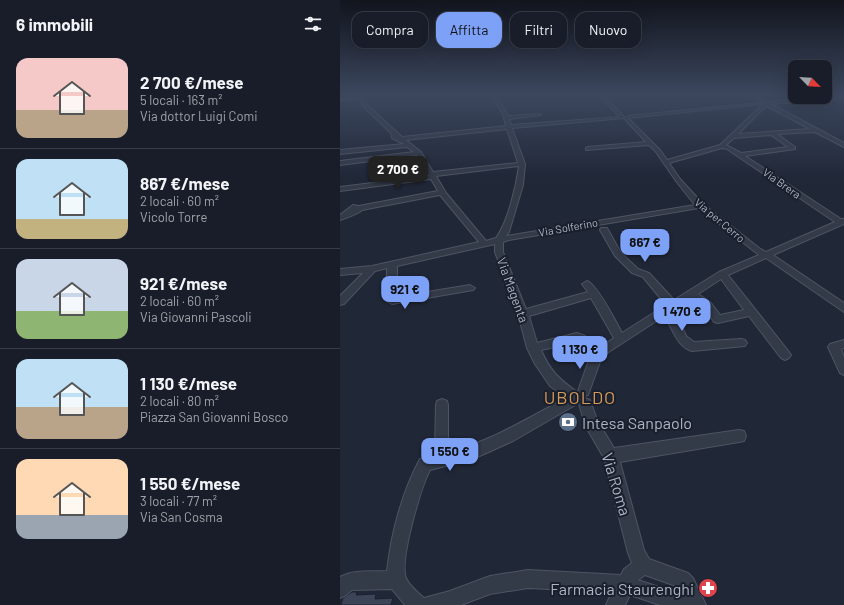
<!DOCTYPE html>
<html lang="it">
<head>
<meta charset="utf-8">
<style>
  :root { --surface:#181d29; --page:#252a35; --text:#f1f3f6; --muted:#9fa2a8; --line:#363b46; --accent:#7ea1f8 }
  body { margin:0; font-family:Barlow,sans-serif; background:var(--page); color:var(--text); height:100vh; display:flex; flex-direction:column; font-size:15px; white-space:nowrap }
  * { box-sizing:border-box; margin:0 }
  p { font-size:13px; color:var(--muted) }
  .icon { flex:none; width:22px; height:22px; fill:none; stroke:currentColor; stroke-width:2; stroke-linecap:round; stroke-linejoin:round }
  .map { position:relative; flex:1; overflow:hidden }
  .side { display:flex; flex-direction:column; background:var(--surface); width:340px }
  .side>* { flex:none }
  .top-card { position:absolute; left:12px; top:12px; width:380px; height:36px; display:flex; gap:8px }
  .needle { width:26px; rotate:115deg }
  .tools { position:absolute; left:448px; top:60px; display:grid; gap:8px }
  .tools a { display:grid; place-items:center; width:44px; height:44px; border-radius:8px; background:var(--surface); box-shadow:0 4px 16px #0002,0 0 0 1px var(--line); font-size:20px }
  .price { position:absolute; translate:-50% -34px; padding:0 9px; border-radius:8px; background:var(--accent); color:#111; font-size:13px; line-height:26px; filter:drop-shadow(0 1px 2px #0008) }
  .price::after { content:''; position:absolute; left:50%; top:24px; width:12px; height:9px; margin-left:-6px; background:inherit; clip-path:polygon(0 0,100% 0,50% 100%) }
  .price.current { background:#222; color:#fff }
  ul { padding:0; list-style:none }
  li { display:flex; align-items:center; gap:12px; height:100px; padding:0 16px }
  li+li { border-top:1px solid var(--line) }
  li span { display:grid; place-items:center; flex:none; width:112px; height:80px; border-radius:12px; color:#555 }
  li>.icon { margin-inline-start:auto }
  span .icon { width:48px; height:48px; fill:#fffc; stroke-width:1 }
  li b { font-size:17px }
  h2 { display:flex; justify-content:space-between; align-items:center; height:48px; padding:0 16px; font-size:17px }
  .tag { padding:0 14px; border-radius:12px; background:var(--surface); box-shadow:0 4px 16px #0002,0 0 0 1px var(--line); font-size:14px; line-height:36px }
  .tag.current { background:var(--accent); color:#111 }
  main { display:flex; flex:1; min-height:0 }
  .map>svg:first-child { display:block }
</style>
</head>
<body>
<main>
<section class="side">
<h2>6 immobili<svg class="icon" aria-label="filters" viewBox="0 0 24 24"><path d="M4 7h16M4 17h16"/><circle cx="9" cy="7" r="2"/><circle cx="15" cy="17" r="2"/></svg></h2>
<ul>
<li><span style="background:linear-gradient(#f6c9c9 65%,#b9a48a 0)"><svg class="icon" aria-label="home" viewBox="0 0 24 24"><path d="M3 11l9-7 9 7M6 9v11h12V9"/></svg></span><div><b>2 700 €/mese</b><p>5 locali · 163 m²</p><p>Via dottor Luigi Comi</p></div></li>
<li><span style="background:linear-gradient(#bfe0f5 75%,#c2b280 0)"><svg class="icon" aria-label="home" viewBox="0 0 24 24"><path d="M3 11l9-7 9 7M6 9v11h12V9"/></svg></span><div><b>867 €/mese</b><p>2 locali · 60 m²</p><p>Vicolo Torre</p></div></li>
<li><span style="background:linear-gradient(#c9d6e8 65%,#8fb573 0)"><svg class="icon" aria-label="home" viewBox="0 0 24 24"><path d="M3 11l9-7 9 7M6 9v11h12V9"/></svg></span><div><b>921 €/mese</b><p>2 locali · 60 m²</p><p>Via Giovanni Pascoli</p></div></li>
<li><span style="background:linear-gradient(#bfe0f5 60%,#b9a48a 0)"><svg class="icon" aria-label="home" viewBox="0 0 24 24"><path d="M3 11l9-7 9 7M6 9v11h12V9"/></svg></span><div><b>1 130 €/mese</b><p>2 locali · 80 m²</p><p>Piazza San Giovanni Bosco</p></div></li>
<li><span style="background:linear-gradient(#ffd9b3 70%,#9aa5b1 0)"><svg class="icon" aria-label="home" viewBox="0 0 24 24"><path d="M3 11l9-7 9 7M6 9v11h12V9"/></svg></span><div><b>1 550 €/mese</b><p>3 locali · 77 m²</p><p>Via San Cosma</p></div></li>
</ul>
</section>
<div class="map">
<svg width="504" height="605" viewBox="0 0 504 605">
  <rect width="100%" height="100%" fill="#202737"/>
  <path fill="#3c4558" stroke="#1b212e" d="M12,592H17L16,595L36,594L35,599L53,598L51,605H1L3,598Z"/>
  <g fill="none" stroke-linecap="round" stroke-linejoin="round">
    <g stroke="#4e5463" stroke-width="2">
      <path id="minor" d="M19,94H23L26,104L62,137L166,126L163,114L151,94H155L168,116L199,114L201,115L169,119L171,125L280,117L258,94H263L285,118L288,116L419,103L421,104L288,118L320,150L327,160L380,145L423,104H427L407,94H413L427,102L504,96V98L431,104L504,143V147L475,132L437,134L455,147V149L405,156L501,219H504V224L433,255L504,303V312L426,258L388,275L449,352L451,355L449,358L445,360L441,358L409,316L378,323L374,322L366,310L341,324L346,336L354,342L401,339L405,340L407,343L405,346L352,351C336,346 333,328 324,316L267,353L261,359L248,395L244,396L240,395L238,391L249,360L244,358L237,342L201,350C210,371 219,379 237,392L239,400L237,404L173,441L133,459L90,470C81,487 59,561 66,578C69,585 78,593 84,598L110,591L150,576L188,570L281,575L284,569L292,563L288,553L264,458L246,427L239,404L240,400L245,398L250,400L257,420L274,448L399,430L404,431L406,436L404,441L399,442L280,462L304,550L309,559L348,573L353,578L366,605H320L290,595L285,605H266L272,592L188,588L150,594L121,605H65L52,589L12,590L6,595L0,598V577C14,569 32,572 47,571C51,534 62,492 80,459L93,455L95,449L96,405L97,401L102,399L107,401L108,405V452C150,442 188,418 226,398L210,386L195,364L187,348L178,314L155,252V244L57,266V297L130,285L135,288L133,290L52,304L47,301V268L35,271L4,304L0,305V296L23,273L0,275V269L32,266L139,242L100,195L22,210C18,214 6,218 0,220V215L13,205L19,206L98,191L91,179L0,191V187L89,176L77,155L0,165V161L74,152L67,147L0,154V150L64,144L52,138L51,133L22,105L21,100L0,101V99L20,98ZM427,105V106L470,129L398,134ZM284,118L306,142L248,147L246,148V150L309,145L316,152L336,181L355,205L166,236L169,232L183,185L185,164L172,128ZM167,129L178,163L93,172L81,152L66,140ZM431,135L448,147L401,153L386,145L394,138ZM382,148L387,149L495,222L426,252L419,248L363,204L340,179L329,163ZM179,166C176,187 168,222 156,238L146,241L106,193L96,176ZM359,208L419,255L379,272L334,300L309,273L298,269L281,253L267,228H261L260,230L275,256L292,273L303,277L326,305L282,333C276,322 257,284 247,281L242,284L248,292L186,309L163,252V242L169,240ZM381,279L404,310L380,315L371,303L358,294ZM251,298L274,338L254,352L252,351L245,336L237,333L197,343L189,316ZM351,298L360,305L337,317L332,311ZM305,575L336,586L343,595L298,580Z
        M504,340V348L501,349L504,357V375L500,373L488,347L490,344Z"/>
    </g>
    <use href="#minor" fill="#333a48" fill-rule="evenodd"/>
  </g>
  <linearGradient id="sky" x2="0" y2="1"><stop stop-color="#12151e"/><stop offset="0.53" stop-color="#3c475e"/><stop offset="1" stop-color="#3c475e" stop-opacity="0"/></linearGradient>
  <rect width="504" height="179" fill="url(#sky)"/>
  <defs>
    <g id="bank-disc" transform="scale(1)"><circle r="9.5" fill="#5c6f8a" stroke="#191f2c"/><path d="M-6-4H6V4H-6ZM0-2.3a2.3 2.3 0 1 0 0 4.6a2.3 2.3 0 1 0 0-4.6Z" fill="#fff"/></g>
    <g id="pharmacy-disc" transform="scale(1)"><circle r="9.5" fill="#e0444e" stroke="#191f2c"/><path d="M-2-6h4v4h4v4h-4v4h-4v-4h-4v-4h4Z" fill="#fff"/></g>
  </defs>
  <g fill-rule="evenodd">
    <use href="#bank-disc" x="228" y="422"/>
    <use href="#pharmacy-disc" x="368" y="588"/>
  </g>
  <g text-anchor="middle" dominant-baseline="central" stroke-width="4" stroke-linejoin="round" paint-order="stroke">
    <g font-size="11" fill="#adb4c5" stroke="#191f2c">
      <text transform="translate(442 183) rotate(35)">Via Brera</text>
      <text transform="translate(380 220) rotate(40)">Via per Cerro</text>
      <text transform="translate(228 227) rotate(-10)">Via Solferino</text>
    </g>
    <g font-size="13" fill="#adb4c5" stroke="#191f2c">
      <text transform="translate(173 290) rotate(70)">Via Magenta</text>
    </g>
    <g font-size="16" fill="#adb4c5" stroke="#191f2c" text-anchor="start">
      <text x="242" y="422">Intesa Sanpaolo</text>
      <text x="354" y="588" text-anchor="end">Farmacia Staurenghi</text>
    </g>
    <g font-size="16" fill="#adb4c5" stroke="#191f2c">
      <text transform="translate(277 484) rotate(73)">Via Roma</text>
    </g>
    <g font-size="18" letter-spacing="1" fill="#d49b59" stroke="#191f2c">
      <text x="240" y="397">UBOLDO</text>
    </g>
  </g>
</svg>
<div class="tools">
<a><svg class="needle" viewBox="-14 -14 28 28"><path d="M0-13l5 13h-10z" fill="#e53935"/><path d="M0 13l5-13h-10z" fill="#9fa2a8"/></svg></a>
</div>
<b class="price current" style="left:58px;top:190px">2 700 €</b>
<b class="price" style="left:305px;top:263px">867 €</b>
<b class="price" style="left:65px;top:310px">921 €</b>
<b class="price" style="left:342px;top:332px">1 470 €</b>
<b class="price" style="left:240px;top:370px">1 130 €</b>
<b class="price" style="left:110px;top:472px">1 550 €</b>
<div class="top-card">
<a class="tag">Compra</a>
<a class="tag current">Affitta</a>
<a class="tag">Filtri</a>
<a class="tag">Nuovo</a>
</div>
</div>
</main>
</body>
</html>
